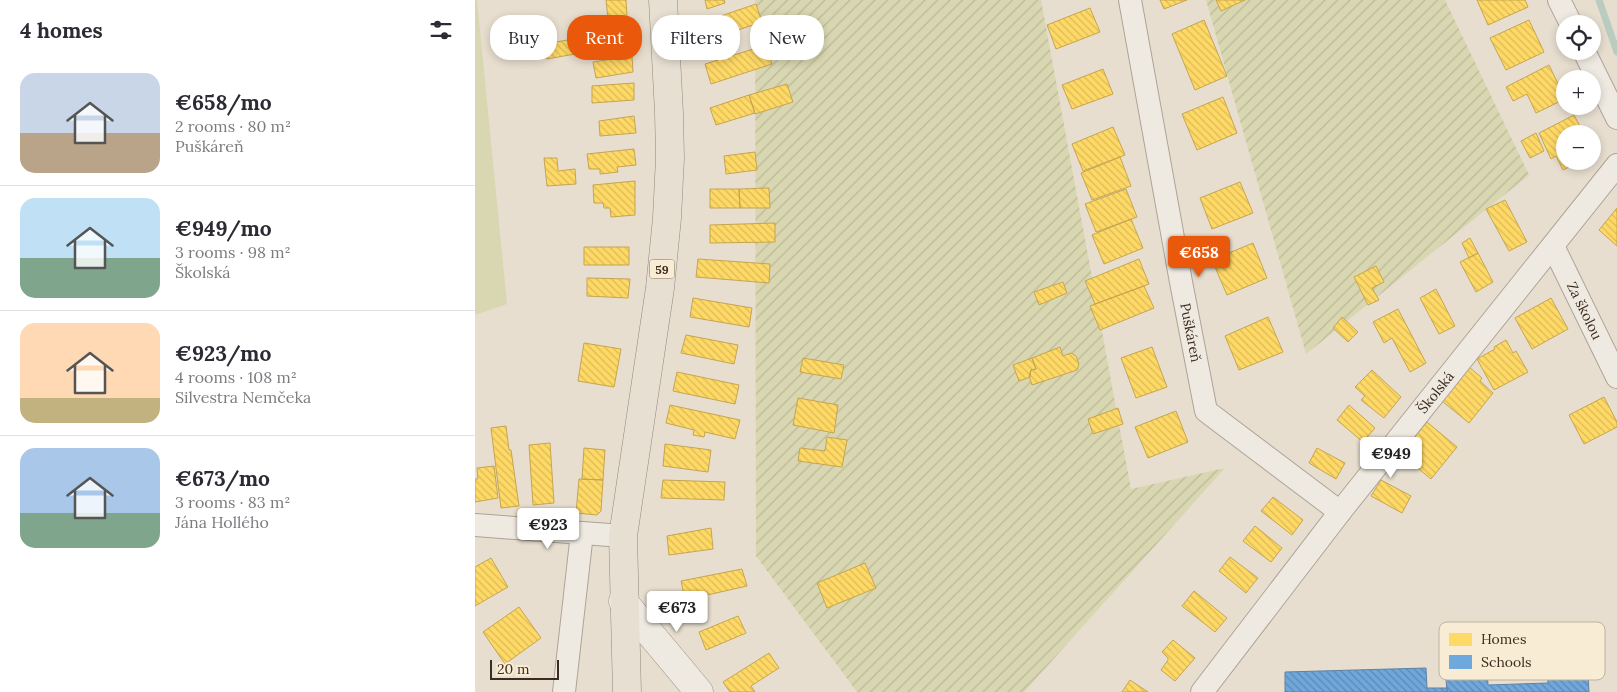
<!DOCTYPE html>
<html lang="en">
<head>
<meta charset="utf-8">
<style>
  :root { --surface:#fff; --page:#f2f2f3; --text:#2b2b33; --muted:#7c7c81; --line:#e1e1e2; --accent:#ea580c }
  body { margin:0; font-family:Lora,serif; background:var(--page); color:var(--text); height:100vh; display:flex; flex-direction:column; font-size:19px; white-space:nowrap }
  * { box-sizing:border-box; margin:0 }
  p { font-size:16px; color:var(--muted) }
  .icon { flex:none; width:28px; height:28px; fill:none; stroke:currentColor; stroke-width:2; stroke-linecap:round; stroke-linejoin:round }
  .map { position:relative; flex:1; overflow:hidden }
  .sheet { display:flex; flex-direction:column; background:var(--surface); width:475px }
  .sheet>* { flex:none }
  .banner { position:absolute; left:15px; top:15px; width:475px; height:45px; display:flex; gap:10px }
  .fabs { position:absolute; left:1081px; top:15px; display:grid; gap:10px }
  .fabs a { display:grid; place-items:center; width:45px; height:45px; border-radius:50%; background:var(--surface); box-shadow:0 2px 8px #0003; font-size:25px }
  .scale { position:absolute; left:15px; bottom:12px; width:69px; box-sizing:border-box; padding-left:5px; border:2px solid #3d2b1e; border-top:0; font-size:14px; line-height:18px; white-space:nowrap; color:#3d2b1e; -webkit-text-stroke:4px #f8ecd5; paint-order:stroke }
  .price { position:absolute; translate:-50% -42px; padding:0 11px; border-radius:5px; background:#fff; color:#222; font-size:16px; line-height:32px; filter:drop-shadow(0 1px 2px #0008) }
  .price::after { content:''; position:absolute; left:50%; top:30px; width:15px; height:11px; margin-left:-8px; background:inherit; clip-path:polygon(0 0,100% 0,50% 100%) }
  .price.active { background:var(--accent); color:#fff }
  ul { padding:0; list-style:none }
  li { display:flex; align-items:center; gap:15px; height:125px; padding:0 20px }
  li+li { border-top:1px solid var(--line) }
  li span { display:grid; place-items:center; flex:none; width:140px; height:100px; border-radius:15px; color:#555 }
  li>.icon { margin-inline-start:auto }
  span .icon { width:60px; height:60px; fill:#fffc; stroke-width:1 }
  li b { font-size:21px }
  h2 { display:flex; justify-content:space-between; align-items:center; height:60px; padding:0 20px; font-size:21px }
  .pill { padding:0 18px; border-radius:20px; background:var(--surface); box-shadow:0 2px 8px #0003; font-size:18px; line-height:45px }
  .pill.active { background:var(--accent); color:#fff }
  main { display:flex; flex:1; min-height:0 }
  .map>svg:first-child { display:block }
</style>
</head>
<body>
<main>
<section class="sheet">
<h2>4 homes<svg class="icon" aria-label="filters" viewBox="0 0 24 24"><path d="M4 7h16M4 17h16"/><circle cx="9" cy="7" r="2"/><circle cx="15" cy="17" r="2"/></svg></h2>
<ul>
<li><span style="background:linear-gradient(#c9d6e8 60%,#b9a48a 0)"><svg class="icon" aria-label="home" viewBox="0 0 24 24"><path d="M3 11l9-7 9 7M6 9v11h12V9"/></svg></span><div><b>€658/mo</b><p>2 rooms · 80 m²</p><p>Puškáreň</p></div></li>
<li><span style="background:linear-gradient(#bfe0f5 60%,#7fa58c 0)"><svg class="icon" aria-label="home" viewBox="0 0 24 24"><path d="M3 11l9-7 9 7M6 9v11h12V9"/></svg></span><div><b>€949/mo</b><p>3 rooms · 98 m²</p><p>Školská</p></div></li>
<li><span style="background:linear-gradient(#ffd9b3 75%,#c2b280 0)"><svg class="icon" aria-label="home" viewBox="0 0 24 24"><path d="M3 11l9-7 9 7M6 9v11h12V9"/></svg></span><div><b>€923/mo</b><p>4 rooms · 108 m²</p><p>Silvestra Nemčeka</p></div></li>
<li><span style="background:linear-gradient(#a9c7e8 65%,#7fa58c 0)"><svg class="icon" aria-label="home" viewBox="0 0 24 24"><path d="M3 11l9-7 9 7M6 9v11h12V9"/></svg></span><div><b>€673/mo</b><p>3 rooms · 83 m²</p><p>Jána Hollého</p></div></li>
</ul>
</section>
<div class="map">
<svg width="1142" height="692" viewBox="0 0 1142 692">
  <defs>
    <pattern id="garden-furrows" width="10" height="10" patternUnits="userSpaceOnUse" patternTransform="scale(1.25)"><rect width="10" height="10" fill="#d9d7b1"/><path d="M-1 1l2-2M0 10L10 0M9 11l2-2" fill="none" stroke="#bbb998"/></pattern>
    <pattern id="homes-back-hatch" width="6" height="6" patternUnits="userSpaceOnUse" patternTransform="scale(1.25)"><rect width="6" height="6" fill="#ffd966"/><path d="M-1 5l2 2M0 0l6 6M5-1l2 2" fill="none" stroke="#dbba58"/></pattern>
    <pattern id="schools-back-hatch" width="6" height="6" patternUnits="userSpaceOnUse" patternTransform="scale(1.25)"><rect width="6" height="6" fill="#6fa8dc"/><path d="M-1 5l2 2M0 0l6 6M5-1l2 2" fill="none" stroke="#5c89b2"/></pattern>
  </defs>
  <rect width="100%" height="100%" fill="#e7decf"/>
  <path fill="#d9d7b1" d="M0,0H2L32,304L0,315Z"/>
  <path fill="url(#garden-furrows)" d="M280,0H566L656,489L750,468L549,692H382L281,556Z
    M731,0H970L1054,175L831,354Z"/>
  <path fill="url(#homes-back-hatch)" stroke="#c5a550" d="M131,0H151L152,16L133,19Z
    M230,0H249L250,3L232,9Z
    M685,0H712L689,9Z
    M741,0H770L746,11Z
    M1002,0H1050L1053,7L1013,25Z
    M281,4L287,22L239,38L234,20Z
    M615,8L625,32L581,49L572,25Z
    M729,20L752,76L720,90L697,34Z
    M1054,20L1069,52L1031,70L1015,38Z
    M155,30L157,46L129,51L126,35Z
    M126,35L129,51L100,55L98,39Z
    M98,39L100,54L72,59L70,44Z
    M291,45L297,64L236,84L230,64Z
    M157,56L158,72L121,78L118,62Z
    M1074,65L1085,88L1086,87L1090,95V99L1061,113L1052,94L1038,101L1031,87Z
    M628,69L638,94L597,109L587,85Z
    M159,83V100L117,103V86Z
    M312,84L318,102L280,114L274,95Z
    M274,95L280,113L241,125L235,108Z
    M748,97L762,133L722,150L707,114Z
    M1099,115L1109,134H1090V161H1106L1088,170L1081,156L1076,159L1064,133Z
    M159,116L161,133L125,136L124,121Z
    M638,127L650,155L608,171L597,144Z
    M1061,133L1069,151L1055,158L1046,141Z
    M159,149L161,165L142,167L143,172L125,174V169H114L112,154Z
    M280,152L282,170L251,174L249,156Z
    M645,157L656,186L617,200L606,173Z
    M69,158H82L83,171L100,169L101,184L72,186Z
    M160,181V215L136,217L135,208H129L128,203H119L118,185Z
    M765,182L778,213L737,229L725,198Z
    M294,188L295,208H265L264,189Z
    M235,189H264L265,208H235Z
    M651,189L662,217L621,232L610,204Z
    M1030,200L1052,242L1034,251L1011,209Z
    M1142,208V246L1124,230Z
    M656,219L668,248L629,264L617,235Z
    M300,223V242L235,243V225Z
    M995,238L1003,253L994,258L987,243Z
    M778,243L792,278L752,295L737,260Z
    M109,247H154V265H109Z
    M1003,253L1018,282L1001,292L985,262Z
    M223,259L295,264L294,283L221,277Z
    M664,259L674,284L620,304L610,281Z
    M901,266L909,282L897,288L904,300L893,305L879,277Z
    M112,278L155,279L153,298L112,296Z
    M588,282L592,293L564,305L559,292Z
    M669,286L679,308L625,330L615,306Z
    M961,289L980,326L964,334L945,298Z
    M218,298L277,308L274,327L215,317Z
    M1076,298L1093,329L1057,349L1040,318Z
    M923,309L951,363L935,372L917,338L909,343L898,322Z
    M793,317L808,352L764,370L750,336Z
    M867,317L883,332L873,342L858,328Z
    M211,335L263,345L259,364L206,353Z
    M1031,340L1038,353L1041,351L1053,372L1019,390L1002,359L1020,349L1019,347Z
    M109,343L146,349L139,387L103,381Z
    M585,347L588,356L596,353L601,356L604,364L602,370L557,385L554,376L556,370L561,369L557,358Z
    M677,347L692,387L661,398L646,358Z
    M328,358L369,365L366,379L325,372Z
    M557,358L561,369L556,370L555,377L544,381L538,365Z
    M994,367L1007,378L1005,381L1018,393L994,423L967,401Z
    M897,370L926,397L909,418L886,400L890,396L880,387Z
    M202,372L264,385L260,404L198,391Z
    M1129,397L1142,422V427L1109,444L1094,415Z
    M323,398L363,405L359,433L318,425Z
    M195,405L265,420L260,439L230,432L229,437L218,435L219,430L191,423Z
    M874,405L900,428L888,442L862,420Z
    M643,408L648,424L618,434L613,419Z
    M701,411L713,442L673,458L660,427Z
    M952,422L982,447L956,479L926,454Z
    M31,426L34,450H36L44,506L26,508L16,428Z
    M352,437L372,440L367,467L323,461L325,448L350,451Z
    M75,443L79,503L58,505L54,445Z
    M190,444L236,450L233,472L188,466Z
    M109,448L130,450L128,480L107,479Z
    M842,448L870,463L861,479L834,463Z
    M19,466L23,498L0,502V479H3L2,468Z
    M104,479L128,480L126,511L122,515L101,513Z
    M188,480L250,482L249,500L186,498Z
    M906,480L936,496L927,513L896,496Z
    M798,497L828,520L817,535L786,511Z
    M780,526L807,548L796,562L768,541Z
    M236,528L238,549L194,555L192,536Z
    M755,557L783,578L771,593L744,571Z
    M16,558L33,587L0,606V567Z
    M390,563L401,588L352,608L342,583Z
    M267,569L272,586L210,600L206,581Z
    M719,591L752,618L740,632L707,606Z
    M44,607L66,638L30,664L8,632Z
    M263,616L271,633L231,650L224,632Z
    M698,640L720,658L700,681L686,670L693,660V658L687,652Z
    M294,653L304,668L276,686L280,692H255L248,682Z
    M655,680L673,692H647Z"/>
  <path fill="url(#schools-back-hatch)" stroke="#6082a3" d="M1111,663V673H1115V675L1113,674L1114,692H972L971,679L970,678H974L973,667L1012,666L1013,685L1073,683L1072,664Z
    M951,668L952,688H972V692H810V672Z"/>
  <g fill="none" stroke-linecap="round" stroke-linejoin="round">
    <path stroke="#baccc0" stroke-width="7" d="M1124,0L1142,52"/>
    <g stroke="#ada397" stroke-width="24">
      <g id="street">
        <path id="s1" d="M655,0L706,282L731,411L865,512"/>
        <path d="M1084,0L1096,24"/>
        <path d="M1109,51L1142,118"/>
        <path id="s2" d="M1078,246L1142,377"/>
        <path d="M0,525L148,536"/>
        <path d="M89,692L107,533"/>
        <path id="s3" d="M727,692L865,512L1142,165"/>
      </g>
    </g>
    <g stroke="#9c9388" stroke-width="29">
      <path id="secondary" d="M148,601L224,692"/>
    </g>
    <g stroke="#92897f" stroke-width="29">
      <path id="primary" d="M152,692L148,536L185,288L192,218L195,158L194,113L188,0"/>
    </g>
    <use href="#street" stroke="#efeae1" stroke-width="22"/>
    <use href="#secondary" stroke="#efeae1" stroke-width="28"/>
    <use href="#primary" stroke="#e6dfd2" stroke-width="28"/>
  </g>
  <g text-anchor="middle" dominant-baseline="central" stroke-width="5" stroke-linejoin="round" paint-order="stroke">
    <rect fill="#f8ecd5" stroke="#756555" stroke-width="1" x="174.5" y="259.5" width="25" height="19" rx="4"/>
    <g font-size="12" font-weight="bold" fill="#3d2b1e">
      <text x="187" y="269">59</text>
    </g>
    <g font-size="14" fill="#3d2b1e" stroke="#f8ecd5">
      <text stroke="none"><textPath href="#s2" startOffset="72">Za školou</textPath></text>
      <text stroke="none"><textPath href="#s1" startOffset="338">Puškáreň</textPath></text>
      <text stroke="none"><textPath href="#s3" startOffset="380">Školská</textPath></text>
    </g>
  </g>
  <rect x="964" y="622" width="166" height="58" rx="8" fill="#f8ecd5" stroke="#c0b29e" stroke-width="1"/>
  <rect x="974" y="633" width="23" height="13" fill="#ffd966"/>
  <rect x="974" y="655" width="23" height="14" fill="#6fa8dc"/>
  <g font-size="14" fill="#3d2b1e">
    <text x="1006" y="644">Homes</text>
    <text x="1006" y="667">Schools</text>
  </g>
</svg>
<div class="fabs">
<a><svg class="icon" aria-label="locate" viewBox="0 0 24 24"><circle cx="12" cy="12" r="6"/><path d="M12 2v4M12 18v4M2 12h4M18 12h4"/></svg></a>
<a>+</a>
<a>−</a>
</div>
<div class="scale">20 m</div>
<b class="price active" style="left:724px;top:278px">€658</b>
<b class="price" style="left:916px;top:479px">€949</b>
<b class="price" style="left:73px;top:550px">€923</b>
<b class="price" style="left:202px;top:633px">€673</b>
<div class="banner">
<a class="pill">Buy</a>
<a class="pill active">Rent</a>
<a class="pill">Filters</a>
<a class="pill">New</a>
</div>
</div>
</main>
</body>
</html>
